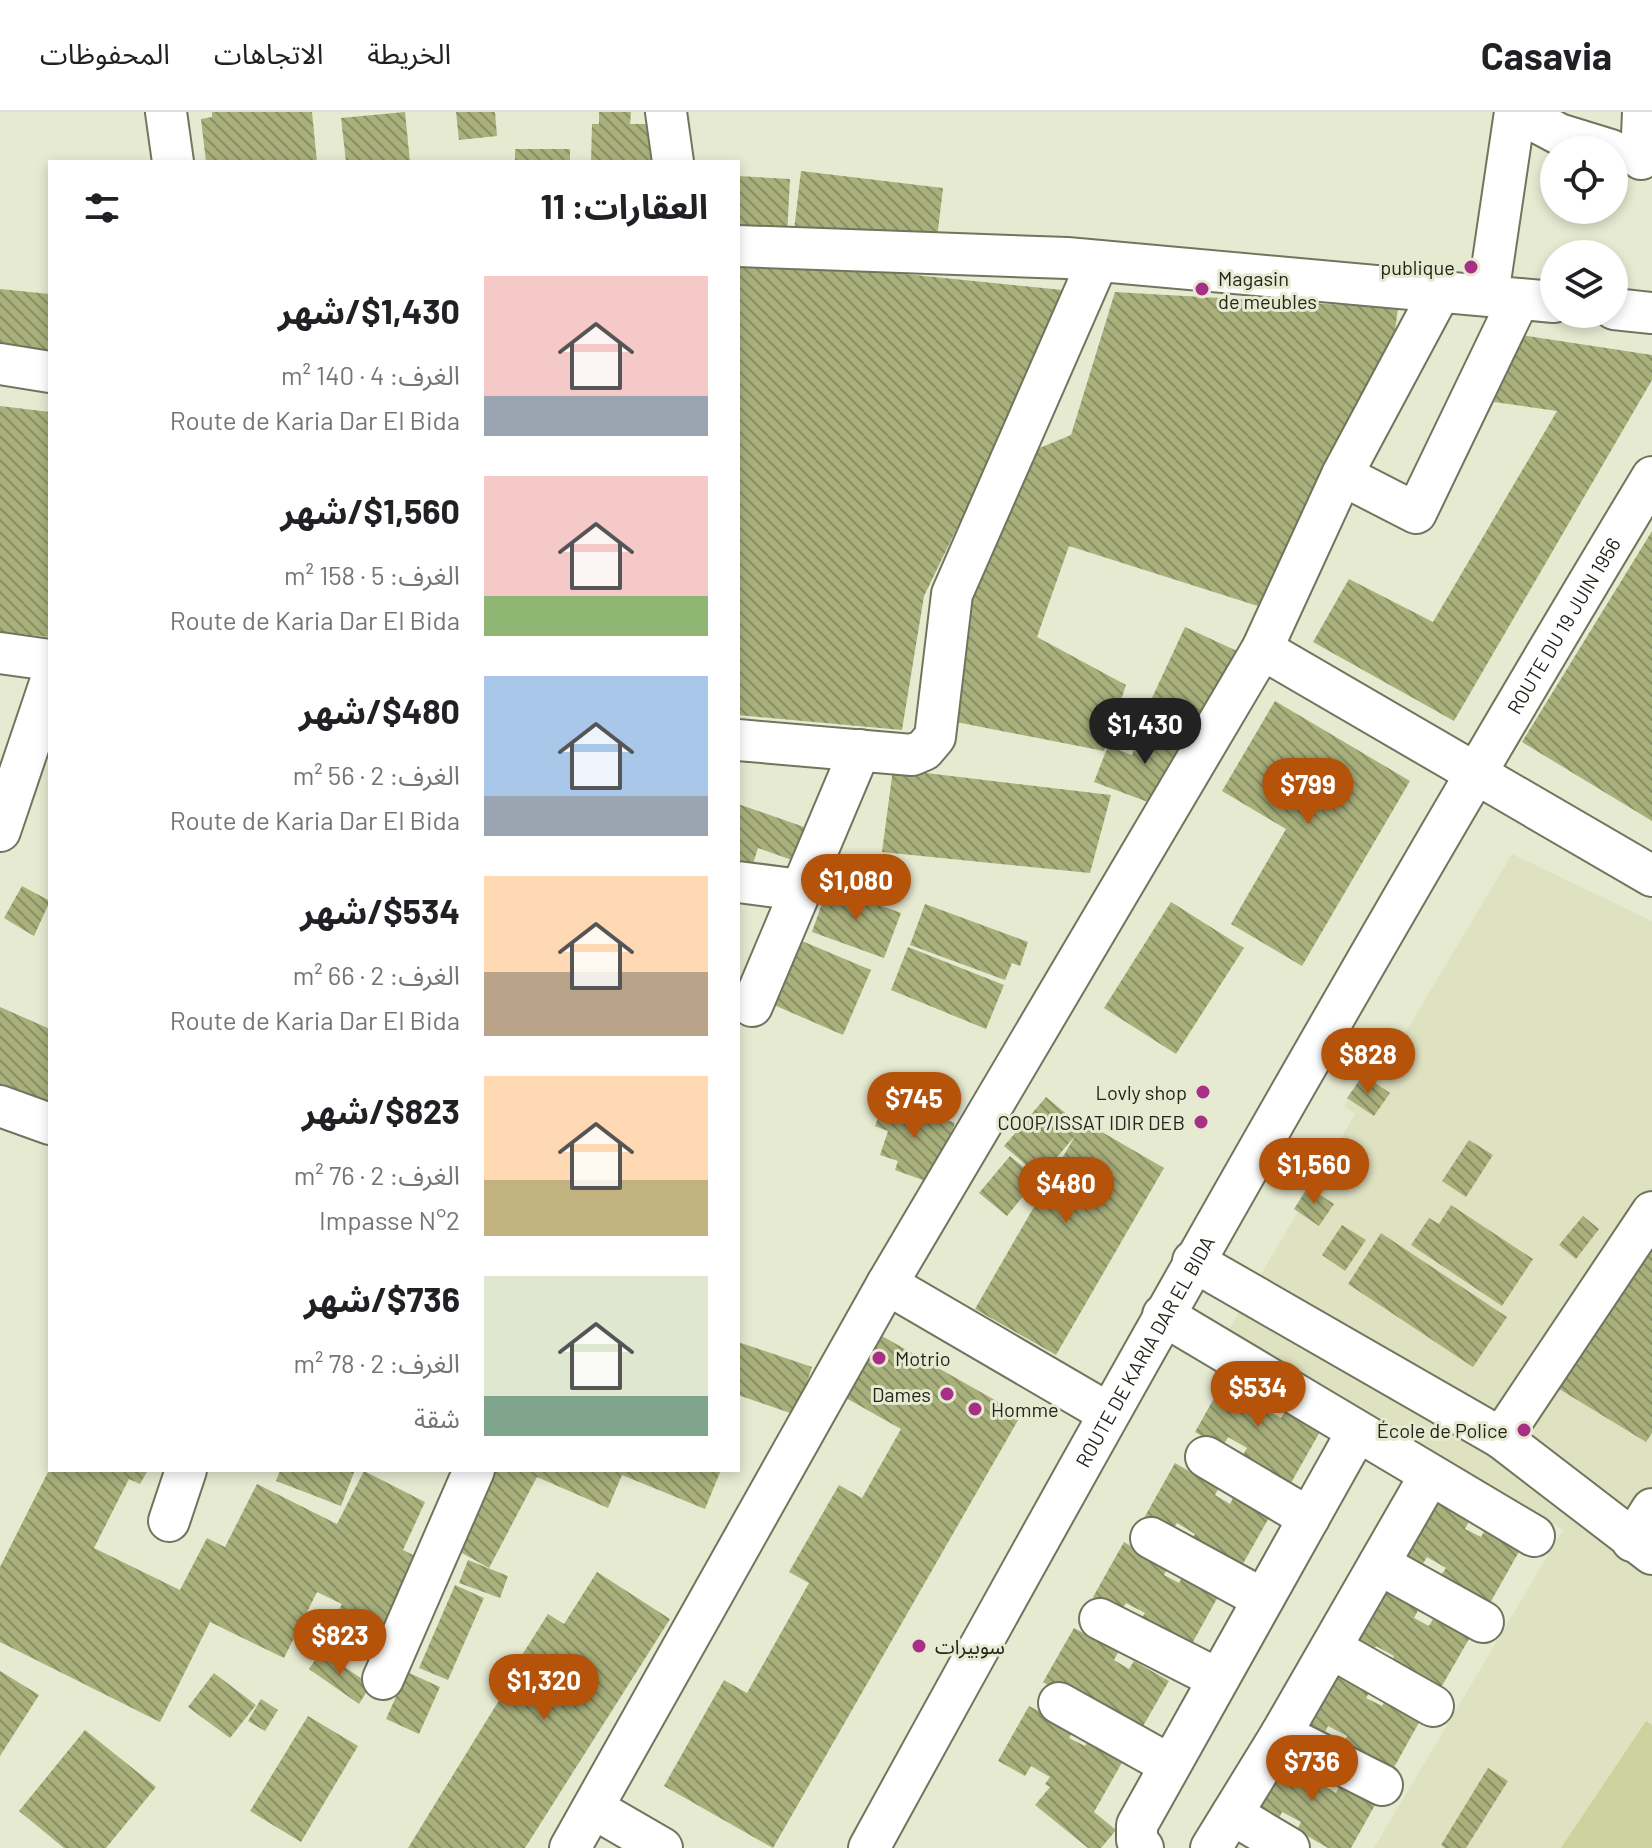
<!DOCTYPE html>
<html lang="ar">
<head>
<meta charset="utf-8">
<style>
  :root { --surface:#fff; --page:#f2f2f2; --text:#202124; --muted:#757577; --line:#e0e0e0; --accent:#b45309 }
  body { margin:0; font-family:Barlow,"Noto Sans Arabic",sans-serif; background:var(--page); color:var(--text); direction:rtl; height:100vh; display:flex; flex-direction:column; font-size:30px; white-space:nowrap }
  * { box-sizing:border-box; margin:0 }
  p { font-size:26px; color:var(--muted) }
  .icon { flex:none; width:44px; height:44px; fill:none; stroke:currentColor; stroke-width:2; stroke-linecap:round; stroke-linejoin:round }
  .map { position:relative; flex:1; overflow:hidden; direction:ltr }
  .details { position:absolute; left:48px; top:48px; width:692px; height:1312px; display:flex; flex-direction:column; background:var(--surface); border-radius:0px; box-shadow:0 4px 12px #0003; direction:rtl }
  .details>* { flex:none }
  .buttons { position:absolute; left:1540px; top:24px; display:grid; gap:16px }
  .buttons a { display:grid; place-items:center; width:88px; height:88px; border-radius:50%; background:var(--surface); box-shadow:0 4px 12px #0003; font-size:40px }
  .price { position:absolute; translate:-50% -68px; padding:0 18px; border-radius:28px; background:var(--accent); color:#fff; font-size:26px; line-height:52px; filter:drop-shadow(0 2px 4px #0008) }
  .price::after { content:''; position:absolute; left:50%; top:48px; width:24px; height:18px; margin-left:-12px; background:inherit; clip-path:polygon(0 0,100% 0,50% 100%) }
  .price.on { background:#222; color:#fff }
  ul { padding:0; list-style:none }
  li { display:flex; align-items:center; gap:24px; height:200px; padding:0 32px }
  li span { display:grid; place-items:center; flex:none; width:224px; height:160px; border-radius:0px; color:#555 }
  li>.icon { margin-inline-start:auto }
  span .icon { width:96px; height:96px; fill:#fffc; stroke-width:1 }
  li b { font-size:34px }
  h2 { display:flex; justify-content:space-between; align-items:center; height:96px; padding:0 32px; font-size:34px }
  header { display:flex; align-items:center; gap:48px; box-sizing:border-box; height:112px; padding:0 40px; background:var(--surface); border-bottom:2px solid var(--line) }
  header strong { font-size:38px }
  nav { display:flex; gap:44px; margin-inline-start:auto; font-size:28px }
  .map>svg:first-child { display:block }
</style>
</head>
<body>
<header>
<strong>Casavia</strong>
<nav><a>الخريطة</a><a>الاتجاهات</a><a>المحفوظات</a></nav>
</header>
<div class="map">
<svg width="1652" height="1736" viewBox="0 0 1652 1736">
  <defs>
    <pattern id="building-back-hatch" width="6" height="6" patternUnits="userSpaceOnUse" patternTransform="scale(2)"><rect width="6" height="6" fill="#a9b07c"/><path d="M-1 5l2 2M0 0l6 6M5-1l2 2" fill="none" stroke="#898f65"/></pattern>
  </defs>
  <rect width="100%" height="100%" fill="#e6ead1"/>
  <path fill="#dee2c1" d="M1512,742L1652,809V1736H1374L1563,1418L1229,1217L1355,1002L1344,994L1363,963L1377,968Z"/>
  <path fill="#ccd39f" d="M1646,1609L1652,1613V1736H1561Z"/>
  <path fill="url(#building-back-hatch)" d="M212,0H312L317,50H206L201,7L212,5Z
    M405,0L410,50H346L341,6Z
    M456,0H495L497,24L459,28Z
    M599,0H631L630,12H656V50H591L592,12H599Z
    M515,37H570V50H515Z
    M801,59L943,76L936,135L794,118Z
    M738,64L790,67L787,124L738,122Z
    M738,145L1072,179L924,484L902,618L738,603Z
    M0,177L50,182V244L0,240Z
    M1115,180L1398,196L1394,226L1261,495L1069,434L1037,525L1126,573L1104,639L946,608L985,423L1025,342L1071,323Z
    M1520,223L1652,243V268L1454,609L1313,530L1349,467L1433,510L1557,299L1494,290Z
    M0,294L50,300V525L0,520Z
    M1652,419V709L1522,630Z
    M1185,515L1237,539L1196,627L1144,603Z
    M1275,589L1410,669L1302,854L1231,812L1286,717L1222,679Z
    M1144,611L1190,628L1164,696L1094,670L1108,634L1132,643Z
    M893,657L1111,683L1090,761L882,740Z
    M738,692L804,715L792,748L758,736L752,755L738,750Z
    M22,774L50,789L34,824L4,806Z
    M828,774L901,801L884,846L812,820Z
    M1171,790L1244,836L1176,942L1104,896Z
    M925,792L1028,830L1020,854L1012,851L1005,868L910,833Z
    M802,829L871,858L843,923L774,893Z
    M908,835L1004,873L986,917L891,878Z
    M0,895L50,917V982L46,993L0,973Z
    M1363,963L1390,981L1374,1004L1347,986Z
    M1046,985L1081,1014L1083,1009L1164,1056L1056,1243L975,1197L1075,1024L1040,1065L1004,1034Z
    M885,987L955,1011L934,1072L895,1058L898,1049L880,1043L888,1019L875,1014Z
    M1469,1028L1493,1043L1466,1085L1442,1069Z
    M1010,1044L1037,1067L1007,1104L979,1081Z
    M1308,1075L1334,1092L1319,1114L1294,1097Z
    M1451,1093L1533,1147L1502,1194L1411,1133L1429,1106L1439,1112Z
    M1583,1104L1599,1117L1576,1147L1559,1133Z
    M1652,1109V1321L1646,1330L1551,1272Z
    M1342,1113L1366,1128L1345,1159L1322,1143Z
    M1381,1121L1507,1205L1473,1255L1348,1172Z
    M882,1224L1021,1303L773,1736L664,1674L724,1568L747,1581L809,1471L789,1460L839,1373L862,1386L901,1317L846,1286Z
    M738,1230L812,1255L796,1303L738,1283Z
    M1226,1265L1251,1279L1254,1273L1273,1284L1266,1297L1281,1306L1286,1298L1321,1318L1291,1371L1243,1343L1247,1336L1228,1325L1222,1336L1195,1320Z
    M1175,1351L1199,1365L1202,1359L1222,1370L1215,1383L1230,1392L1234,1384L1270,1404L1240,1457L1191,1429L1195,1422L1177,1411L1171,1421L1144,1406Z
    M49,1358H148L140,1372L129,1367L94,1436L180,1478L207,1426L225,1435L257,1372L337,1412L364,1359L425,1390L403,1438L427,1450L378,1548L326,1522L342,1492L317,1480L284,1546L210,1510L160,1610L0,1530V1455Z
    M280,1358H355L341,1394L276,1369Z
    M494,1358H721L705,1397L622,1363L608,1396L537,1365L489,1456L453,1436Z
    M1425,1385L1449,1398L1452,1392L1472,1404L1465,1417L1481,1425L1485,1418L1520,1438L1490,1491L1441,1463L1446,1456L1427,1445L1421,1455L1394,1440Z
    M1124,1430L1148,1444L1171,1449L1164,1463L1179,1471L1183,1464L1219,1483L1189,1537L1140,1509L1145,1501L1126,1491L1120,1501L1093,1485Z
    M468,1448L508,1464L500,1486L459,1471Z
    M597,1460L670,1507L525,1736H408L514,1564L510,1562L548,1502L564,1512Z
    M455,1473L484,1486L448,1568L419,1556Z
    M1374,1474L1398,1487L1401,1481L1421,1493L1414,1506L1429,1514L1433,1507L1469,1527L1439,1579L1390,1552L1394,1544L1376,1534L1370,1544L1343,1529Z
    M313,1501L327,1509L315,1530L300,1522Z
    M1074,1516L1098,1529L1101,1523L1121,1535L1114,1548L1129,1557L1134,1549L1169,1569L1139,1621L1090,1594L1094,1586L1076,1576L1070,1586L1043,1570Z
    M321,1539L371,1573L359,1592L309,1557Z
    M1326,1553L1374,1572L1366,1586L1382,1594L1386,1587L1421,1607L1392,1659L1343,1632L1347,1624L1328,1614L1323,1624L1296,1608Z
    M0,1559L39,1583L0,1644Z
    M407,1560L440,1575L419,1622L386,1607Z
    M214,1561L256,1593L230,1626L188,1595Z
    M261,1587L278,1598L265,1619L248,1609Z
    M1029,1594L1053,1607L1076,1613L1069,1626L1085,1634L1089,1627L1124,1647L1094,1700L1116,1718L1101,1736H1088L1035,1693L1050,1675L1045,1672L1050,1665L1031,1654L1025,1664L998,1649Z
    M308,1604L358,1634L301,1730L250,1699Z
    M85,1618L156,1675L106,1736H64L19,1699Z
    M1280,1640L1328,1659L1321,1672L1336,1681L1340,1673L1375,1693L1351,1736H1328L1297,1718L1301,1710L1282,1700L1277,1710L1250,1695Z
    M1488,1656L1508,1669L1466,1736H1445L1441,1733Z"/>
  <g fill="none" stroke-linecap="round" stroke-linejoin="round">
    <g stroke="#72755e" stroke-width="44">
      <g id="minor">
        <path d="M166,0L173,50"/>
        <path d="M666,0L673,50"/>
        <path d="M1518,0L1559,22L1611,38"/>
        <path d="M1641,47L1643,0"/>
        <path d="M738,134L1067,146L1554,190"/>
        <path d="M1488,183L1515,0"/>
        <path d="M1614,197L1652,201"/>
        <path d="M0,252L50,260"/>
        <path d="M1342,363L1416,401L1519,187"/>
        <path d="M1262,537L1652,764"/>
        <path d="M0,541L50,548"/>
        <path d="M738,628L912,643L924,638L935,625L952,482L1098,149"/>
        <path d="M0,719L50,571"/>
        <path d="M738,770L801,778"/>
        <path d="M752,894L860,638"/>
        <path d="M0,994L50,1012"/>
        <path d="M1193,1149L1501,1326L1652,1442"/>
        <path d="M887,1172L1108,1301"/>
        <path d="M1163,1203L1534,1424"/>
        <path d="M1501,1326L1652,1100"/>
        <path d="M1206,1345L1309,1406"/>
        <path d="M169,1409L186,1358"/>
        <path d="M1151,1426L1263,1487"/>
        <path d="M1632,1429L1652,1397"/>
        <path d="M1379,1452L1483,1510"/>
        <path d="M1100,1507L1218,1567"/>
        <path d="M1331,1536L1433,1594"/>
        <path d="M383,1567L474,1358"/>
        <path d="M1059,1591L1170,1653"/>
        <path d="M1281,1622L1382,1673"/>
        <path d="M593,1696L662,1736"/>
        <path d="M1232,1702L1289,1736"/>
        <path d="M570,1736L887,1172L1262,537L1342,363L1441,178"/>
        <path id="s1" d="M869,1736C1122,1274 1380,816 1652,365"/>
        <path d="M1143,1736L1137,1728V1713L1357,1320"/>
        <path d="M1211,1736L1281,1622L1430,1363"/>
      </g>
    </g>
    <use href="#minor" stroke="#fff" stroke-width="40"/>
  </g>
  <g fill="#a72f85" stroke="#e6ead1" stroke-width="3">
    <circle cx="1471" cy="155" r="8"/>
    <circle cx="1202" cy="177" r="8"/>
    <circle cx="1203" cy="980" r="8"/>
    <circle cx="1201" cy="1010" r="8"/>
    <circle cx="879" cy="1246" r="8"/>
    <circle cx="947" cy="1282" r="8"/>
    <circle cx="975" cy="1297" r="8"/>
    <circle cx="1524" cy="1318" r="8"/>
    <circle cx="919" cy="1534" r="8"/>
  </g>
  <g text-anchor="middle" dominant-baseline="central" stroke-width="6" stroke-linejoin="round" paint-order="stroke">
    <g font-size="20" fill="#23251b" stroke="#e6ead1" text-anchor="end">
      <text x="1455" y="155">publique</text>
      <text x="1218" y="166" text-anchor="start">Magasin<tspan x="1218" dy="23">de meubles</tspan></text>
      <text x="1187" y="980">Lovly shop</text>
      <text x="1185" y="1010">COOP/ISSAT IDIR DEB</text>
      <text x="895" y="1246" text-anchor="start">Motrio</text>
      <text x="931" y="1282">Dames</text>
      <text x="991" y="1297" text-anchor="start">Homme</text>
      <text x="1508" y="1318">École de Police</text>
      <text x="935" y="1534" text-anchor="start">سوبيرات</text>
    </g>
    <g font-size="20" fill="#23251b" stroke="#e6ead1">
      <text stroke="none"><textPath href="#s1" startOffset="1406">ROUTE DU 19 JUIN 1956</textPath></text>
      <text stroke="none"><textPath href="#s1" startOffset="568">ROUTE DE KARIA DAR EL BIDA</textPath></text>
    </g>
  </g>
</svg>
<div class="buttons">
<a><svg class="icon" aria-label="locate" viewBox="0 0 24 24"><circle cx="12" cy="12" r="6"/><path d="M12 2v4M12 18v4M2 12h4M18 12h4"/></svg></a>
<a><svg class="icon" aria-label="layers" viewBox="0 0 24 24"><path d="M12 4l9 5-9 5-9-5zM3 14l9 5 9-5"/></svg></a>
</div>
<b class="price on" style="left:1145px;top:654px">$1,430</b>
<b class="price" style="left:1308px;top:714px">$799</b>
<b class="price" style="left:856px;top:810px">$1,080</b>
<b class="price" style="left:1368px;top:984px">$828</b>
<b class="price" style="left:914px;top:1028px">$745</b>
<b class="price" style="left:1314px;top:1094px">$1,560</b>
<b class="price" style="left:1066px;top:1113px">$480</b>
<b class="price" style="left:1258px;top:1317px">$534</b>
<b class="price" style="left:340px;top:1565px">$823</b>
<b class="price" style="left:544px;top:1610px">$1,320</b>
<b class="price" style="left:1312px;top:1691px">$736</b>
<section class="details">
<h2>العقارات: 11<svg class="icon" aria-label="filters" viewBox="0 0 24 24"><path d="M4 7h16M4 17h16"/><circle cx="9" cy="7" r="2"/><circle cx="15" cy="17" r="2"/></svg></h2>
<ul>
<li><span style="background:linear-gradient(#f6c9c9 75%,#9aa5b1 0)"><svg class="icon" aria-label="home" viewBox="0 0 24 24"><path d="M3 11l9-7 9 7M6 9v11h12V9"/></svg></span><div><b>$1,430/شهر</b><p>الغرف: 4 · 140 m²</p><p>Route de Karia Dar El Bida</p></div></li>
<li><span style="background:linear-gradient(#f6c9c9 75%,#8fb573 0)"><svg class="icon" aria-label="home" viewBox="0 0 24 24"><path d="M3 11l9-7 9 7M6 9v11h12V9"/></svg></span><div><b>$1,560/شهر</b><p>الغرف: 5 · 158 m²</p><p>Route de Karia Dar El Bida</p></div></li>
<li><span style="background:linear-gradient(#a9c7e8 75%,#9aa5b1 0)"><svg class="icon" aria-label="home" viewBox="0 0 24 24"><path d="M3 11l9-7 9 7M6 9v11h12V9"/></svg></span><div><b>$480/شهر</b><p>الغرف: 2 · 56 m²</p><p>Route de Karia Dar El Bida</p></div></li>
<li><span style="background:linear-gradient(#ffd9b3 60%,#b9a48a 0)"><svg class="icon" aria-label="home" viewBox="0 0 24 24"><path d="M3 11l9-7 9 7M6 9v11h12V9"/></svg></span><div><b>$534/شهر</b><p>الغرف: 2 · 66 m²</p><p>Route de Karia Dar El Bida</p></div></li>
<li><span style="background:linear-gradient(#ffd9b3 65%,#c2b280 0)"><svg class="icon" aria-label="home" viewBox="0 0 24 24"><path d="M3 11l9-7 9 7M6 9v11h12V9"/></svg></span><div><b>$823/شهر</b><p>الغرف: 2 · 76 m²</p><p>Impasse N°2</p></div></li>
<li><span style="background:linear-gradient(#dfe7d0 75%,#7fa58c 0)"><svg class="icon" aria-label="home" viewBox="0 0 24 24"><path d="M3 11l9-7 9 7M6 9v11h12V9"/></svg></span><div><b>$736/شهر</b><p>الغرف: 2 · 78 m²</p><p>شقة</p></div></li>
</ul>
</section>
</div>
</body>
</html>
